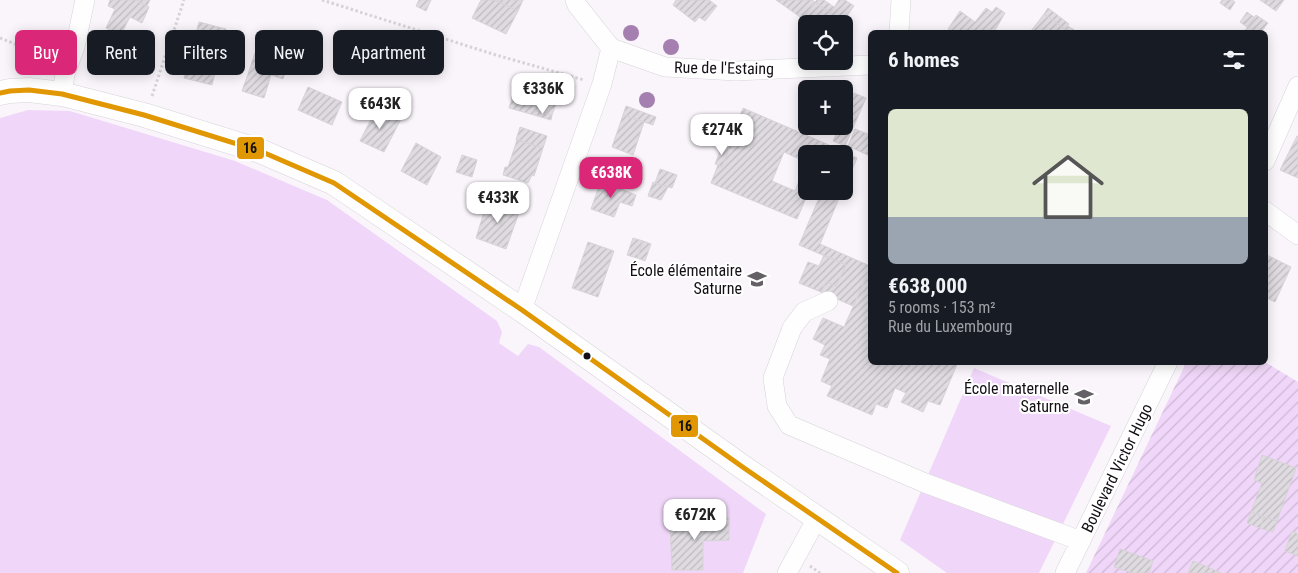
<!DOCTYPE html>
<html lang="en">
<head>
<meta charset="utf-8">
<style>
  :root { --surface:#171b24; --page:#242831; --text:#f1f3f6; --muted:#9ea1a6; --accent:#db2777 }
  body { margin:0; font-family:"Roboto Condensed",sans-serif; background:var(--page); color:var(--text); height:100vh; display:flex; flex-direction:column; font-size:19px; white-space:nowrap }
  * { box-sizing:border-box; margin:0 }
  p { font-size:16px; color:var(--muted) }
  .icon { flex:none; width:28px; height:28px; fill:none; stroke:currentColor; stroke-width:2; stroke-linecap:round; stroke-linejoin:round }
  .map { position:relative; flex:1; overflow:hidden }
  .drawer { position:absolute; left:868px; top:30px; width:400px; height:335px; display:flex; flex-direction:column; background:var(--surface); border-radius:8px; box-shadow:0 2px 12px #0003 }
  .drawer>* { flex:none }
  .guide { position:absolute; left:15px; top:30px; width:475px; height:45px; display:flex; gap:10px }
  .controls { position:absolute; left:798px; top:15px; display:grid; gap:10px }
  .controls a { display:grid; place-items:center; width:55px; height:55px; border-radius:8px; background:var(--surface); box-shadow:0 2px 12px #0003; font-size:25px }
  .price { position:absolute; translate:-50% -42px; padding:0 11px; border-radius:10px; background:#fff; color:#222; font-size:16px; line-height:32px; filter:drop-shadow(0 1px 2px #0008) }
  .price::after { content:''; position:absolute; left:50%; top:30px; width:15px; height:11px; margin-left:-8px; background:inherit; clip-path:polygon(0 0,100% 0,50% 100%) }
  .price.selected { background:var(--accent); color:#fff }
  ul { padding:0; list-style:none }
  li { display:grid; align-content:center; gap:10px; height:265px; padding:0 20px }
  li span { display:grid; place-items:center; height:155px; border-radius:8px; color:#555 }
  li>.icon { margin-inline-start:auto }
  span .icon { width:90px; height:90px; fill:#fffc; stroke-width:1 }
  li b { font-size:21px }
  h2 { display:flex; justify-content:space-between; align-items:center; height:60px; padding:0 20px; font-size:21px }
  .pill { padding:0 18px; border-radius:8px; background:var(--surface); box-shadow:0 2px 12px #0003; font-size:18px; line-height:45px }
  .pill.selected { background:var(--accent); color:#fff }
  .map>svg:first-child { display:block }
</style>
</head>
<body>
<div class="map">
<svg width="1298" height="573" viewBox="0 0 1298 573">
  <defs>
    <pattern id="garden-furrows" width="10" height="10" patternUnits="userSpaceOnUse" patternTransform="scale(1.25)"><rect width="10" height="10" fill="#f0d7f9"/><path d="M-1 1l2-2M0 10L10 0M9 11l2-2" fill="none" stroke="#cdb7d5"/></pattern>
    <pattern id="building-hatch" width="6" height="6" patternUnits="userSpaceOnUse" patternTransform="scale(1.25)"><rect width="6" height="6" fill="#dfdbe1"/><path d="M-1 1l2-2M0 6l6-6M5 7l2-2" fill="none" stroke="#bebbc0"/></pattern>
  </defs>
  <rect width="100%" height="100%" fill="#faf5fb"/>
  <path fill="#f0d7f9" d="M28,110L70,111L235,161L327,200L497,321L502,332L499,343L518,356L528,344L539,347L766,514L743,573H0V118Z
    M974,368L1111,426L1039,573H947L900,540Z"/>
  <path fill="url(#garden-furrows)" d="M1265,362L1298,382V573H1086L1186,363Z"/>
  <path fill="url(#building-hatch)" stroke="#d7d3d8" d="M110,0H136L149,7L142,23L130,17L120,36L106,28L115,9L108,6Z
    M136,0H150L147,6Z
    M419,0H431L426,11L416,6Z
    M481,0H494L518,11L506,34L472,18Z
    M494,0H523L518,11Z
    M676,0H709L717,6L705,21L699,17L695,22L673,5Z
    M776,0H812L815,2L803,19Z
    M817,0H824L834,7L830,13L815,2Z
    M839,0H845L854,6L841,24H810L803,19L815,2L830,13Z
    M1222,0H1232L1235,2L1230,10L1220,3Z
    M1260,0H1284L1276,11Z
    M996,7L1005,13L994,32L989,29L986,32H953L948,29L960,11L975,22L986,8L992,12Z
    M1048,8L1069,24L1065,29L1044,14Z
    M1247,12L1254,17L1247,27L1240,22Z
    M1044,14L1065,29L1063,32L1031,31Z
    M1256,15L1268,23L1261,32H1244Z
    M199,22L226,29L212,85L184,78Z
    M1068,26L1077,32H1063Z
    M388,31L396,35L391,47L383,43Z
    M383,43L391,47L384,61L376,57Z
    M255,53L260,54L255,70L250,68Z
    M260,54L288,64L283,79L271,75L264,98L242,91L250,68L255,70Z
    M517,82L559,95L552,115L536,111L534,115L509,108Z
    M308,87L342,102L332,125L298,110Z
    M854,93L866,98L845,146L833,141L840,126H844V116Z
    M385,97L405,107L399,118L379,108Z
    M626,106L656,117L653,125L623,115Z
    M377,107L401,119L384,152L360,141Z
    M743,108L829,145L825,154H806V162L784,152L772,181L795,191L806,164V191H809L797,219L711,183L718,165L722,167L729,149L722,146L726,137L733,140L739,127L736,125Z
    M536,111L552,115L551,120L534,115Z
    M623,115L644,122L633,155L612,147Z
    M732,124L739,127L733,140L726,137Z
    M520,127L547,136L543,148L516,140Z
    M855,129L870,135V156L848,146Z
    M1297,136H1298V178L1280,170Z
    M517,140L543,148L534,176L532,175L528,183L503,175L505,167H508Z
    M416,143L441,157L427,185L401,171Z
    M722,146L729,149L722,167L715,164Z
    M839,150L857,158L844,188V154H838Z
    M462,155L477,160L472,177L456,172Z
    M660,169L677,175L672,188L655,183Z
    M601,181L636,195L632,206L620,202L614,217L591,209Z
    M653,182L668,187L661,200L648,196Z
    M822,191H842L820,244L870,266V269L853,306L821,292L826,282L836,286L846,265L799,245Z
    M488,199L520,210L506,249L476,238Z
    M633,238L643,241L637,258L627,255Z
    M643,241L651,244L645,261L637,258Z
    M588,242L614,251L598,297L572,288Z
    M1265,254L1291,267L1275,302L1265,297L1267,286L1265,285Z
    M824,255L846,265L836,286L826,282L821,292L799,283L808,262L819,266Z
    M870,269V362H958L940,405L928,401L923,412L901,402L906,393L895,388L887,408L876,404L872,415L827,396L832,386L821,381L830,359L820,355L825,345L813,339L823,318L844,327Z
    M1262,455L1296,468L1277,521L1251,512L1262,483L1254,480Z
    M1251,512L1264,517L1260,528L1247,523Z
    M1264,517L1277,521L1273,532L1260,528Z
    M682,518H729V540L703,541V570H672L670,524L681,523Z
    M1292,531L1298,534V556L1285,551Z
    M1120,549L1153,561L1149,573H1132L1114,567Z
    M1193,561L1210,568L1221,573H1188Z"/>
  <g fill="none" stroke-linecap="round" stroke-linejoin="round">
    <g stroke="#d7d3d9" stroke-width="20">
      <path id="minor" d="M575,0L577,5L611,48L665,67L736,71L870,65
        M899,32L901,0
        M62,94L65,74L75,47L85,0
        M1265,161L1298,86
        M1265,211L1298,235
        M828,301L804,312L792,328L773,378L777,406L789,425L925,483L1081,541
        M522,310L602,84L611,48
        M787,573L817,518
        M1065,573L1168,362"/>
    </g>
    <g stroke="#d7d3d9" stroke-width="25">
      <path id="major" d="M0,93L10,91L29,90L62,94L144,115L260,151L334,183L522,310L744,468L897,573"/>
    </g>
    <path stroke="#d5d3d5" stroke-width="3" stroke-dasharray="2.5 2.5" stroke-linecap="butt" d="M322,0L496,55L584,80
      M0,38L35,52L50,64
      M152,96L184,0
      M810,566L820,573"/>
    <use href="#minor" stroke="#fefefe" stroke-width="19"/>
    <use href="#major" stroke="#fefefe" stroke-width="24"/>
    <g stroke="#fff" stroke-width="9">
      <path id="bus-1" d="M0,93L10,91L29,90L62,94L144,115L260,151L334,183L522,310L744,468L897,573"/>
    </g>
    <use href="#bus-1" stroke="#e09702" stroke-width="5"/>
  </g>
  <g fill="#a47fb0">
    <circle cx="631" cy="33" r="8"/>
    <circle cx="671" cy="47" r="8"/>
    <circle cx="647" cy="100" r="8"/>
  </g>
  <defs>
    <g id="school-bare" transform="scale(1.5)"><path d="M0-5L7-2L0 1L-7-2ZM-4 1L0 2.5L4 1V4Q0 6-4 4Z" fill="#646066" stroke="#fff" stroke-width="2.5" paint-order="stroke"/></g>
  </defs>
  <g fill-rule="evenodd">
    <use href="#school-bare" x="757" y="279"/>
    <use href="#school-bare" x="1084" y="397"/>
  </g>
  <circle fill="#130f15" stroke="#fff" stroke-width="2" cx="587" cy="356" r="4.5"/>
  <g text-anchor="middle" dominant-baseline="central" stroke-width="4" stroke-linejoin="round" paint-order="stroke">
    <g font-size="16" fill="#130f15" stroke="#fff">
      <text transform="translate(724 68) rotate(1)">Rue de l'Estaing</text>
      <text transform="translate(1117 468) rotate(-64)">Boulevard Victor Hugo</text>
    </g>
    <g font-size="16" fill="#130f15" stroke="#fff" text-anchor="end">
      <text x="742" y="270">École élémentaire<tspan x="742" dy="18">Saturne</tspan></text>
      <text x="1069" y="388">École maternelle<tspan x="1069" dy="18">Saturne</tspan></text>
    </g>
  </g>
  <g stroke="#fff" stroke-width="2">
    <rect x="236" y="136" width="29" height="24" rx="5" fill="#e09702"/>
    <rect x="670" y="414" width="29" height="24" rx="5" fill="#e09702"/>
  </g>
  <g font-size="14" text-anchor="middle" font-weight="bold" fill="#111">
    <text x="250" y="153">16</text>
    <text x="685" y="431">16</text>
  </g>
</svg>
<div class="controls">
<a><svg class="icon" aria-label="locate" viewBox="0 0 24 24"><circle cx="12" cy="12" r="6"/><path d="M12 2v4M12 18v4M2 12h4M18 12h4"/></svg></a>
<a>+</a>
<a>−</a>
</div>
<b class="price" style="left:543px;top:115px">€336K</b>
<b class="price" style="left:380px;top:130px">€643K</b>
<b class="price" style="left:722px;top:156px">€274K</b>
<b class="price selected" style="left:611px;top:199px">€638K</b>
<b class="price" style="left:498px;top:224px">€433K</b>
<b class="price" style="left:695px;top:541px">€672K</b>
<div class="guide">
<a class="pill selected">Buy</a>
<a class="pill">Rent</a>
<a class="pill">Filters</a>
<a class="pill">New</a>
<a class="pill">Apartment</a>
</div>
<section class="drawer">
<h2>6 homes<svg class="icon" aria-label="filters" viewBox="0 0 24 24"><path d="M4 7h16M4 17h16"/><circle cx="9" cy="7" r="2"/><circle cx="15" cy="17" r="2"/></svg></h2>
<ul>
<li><span style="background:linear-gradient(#dfe7d0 70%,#9aa5b1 0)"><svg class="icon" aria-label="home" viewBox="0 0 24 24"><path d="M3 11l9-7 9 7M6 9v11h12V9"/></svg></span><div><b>€638,000</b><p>5 rooms · 153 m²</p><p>Rue du Luxembourg</p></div></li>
</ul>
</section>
</div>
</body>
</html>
